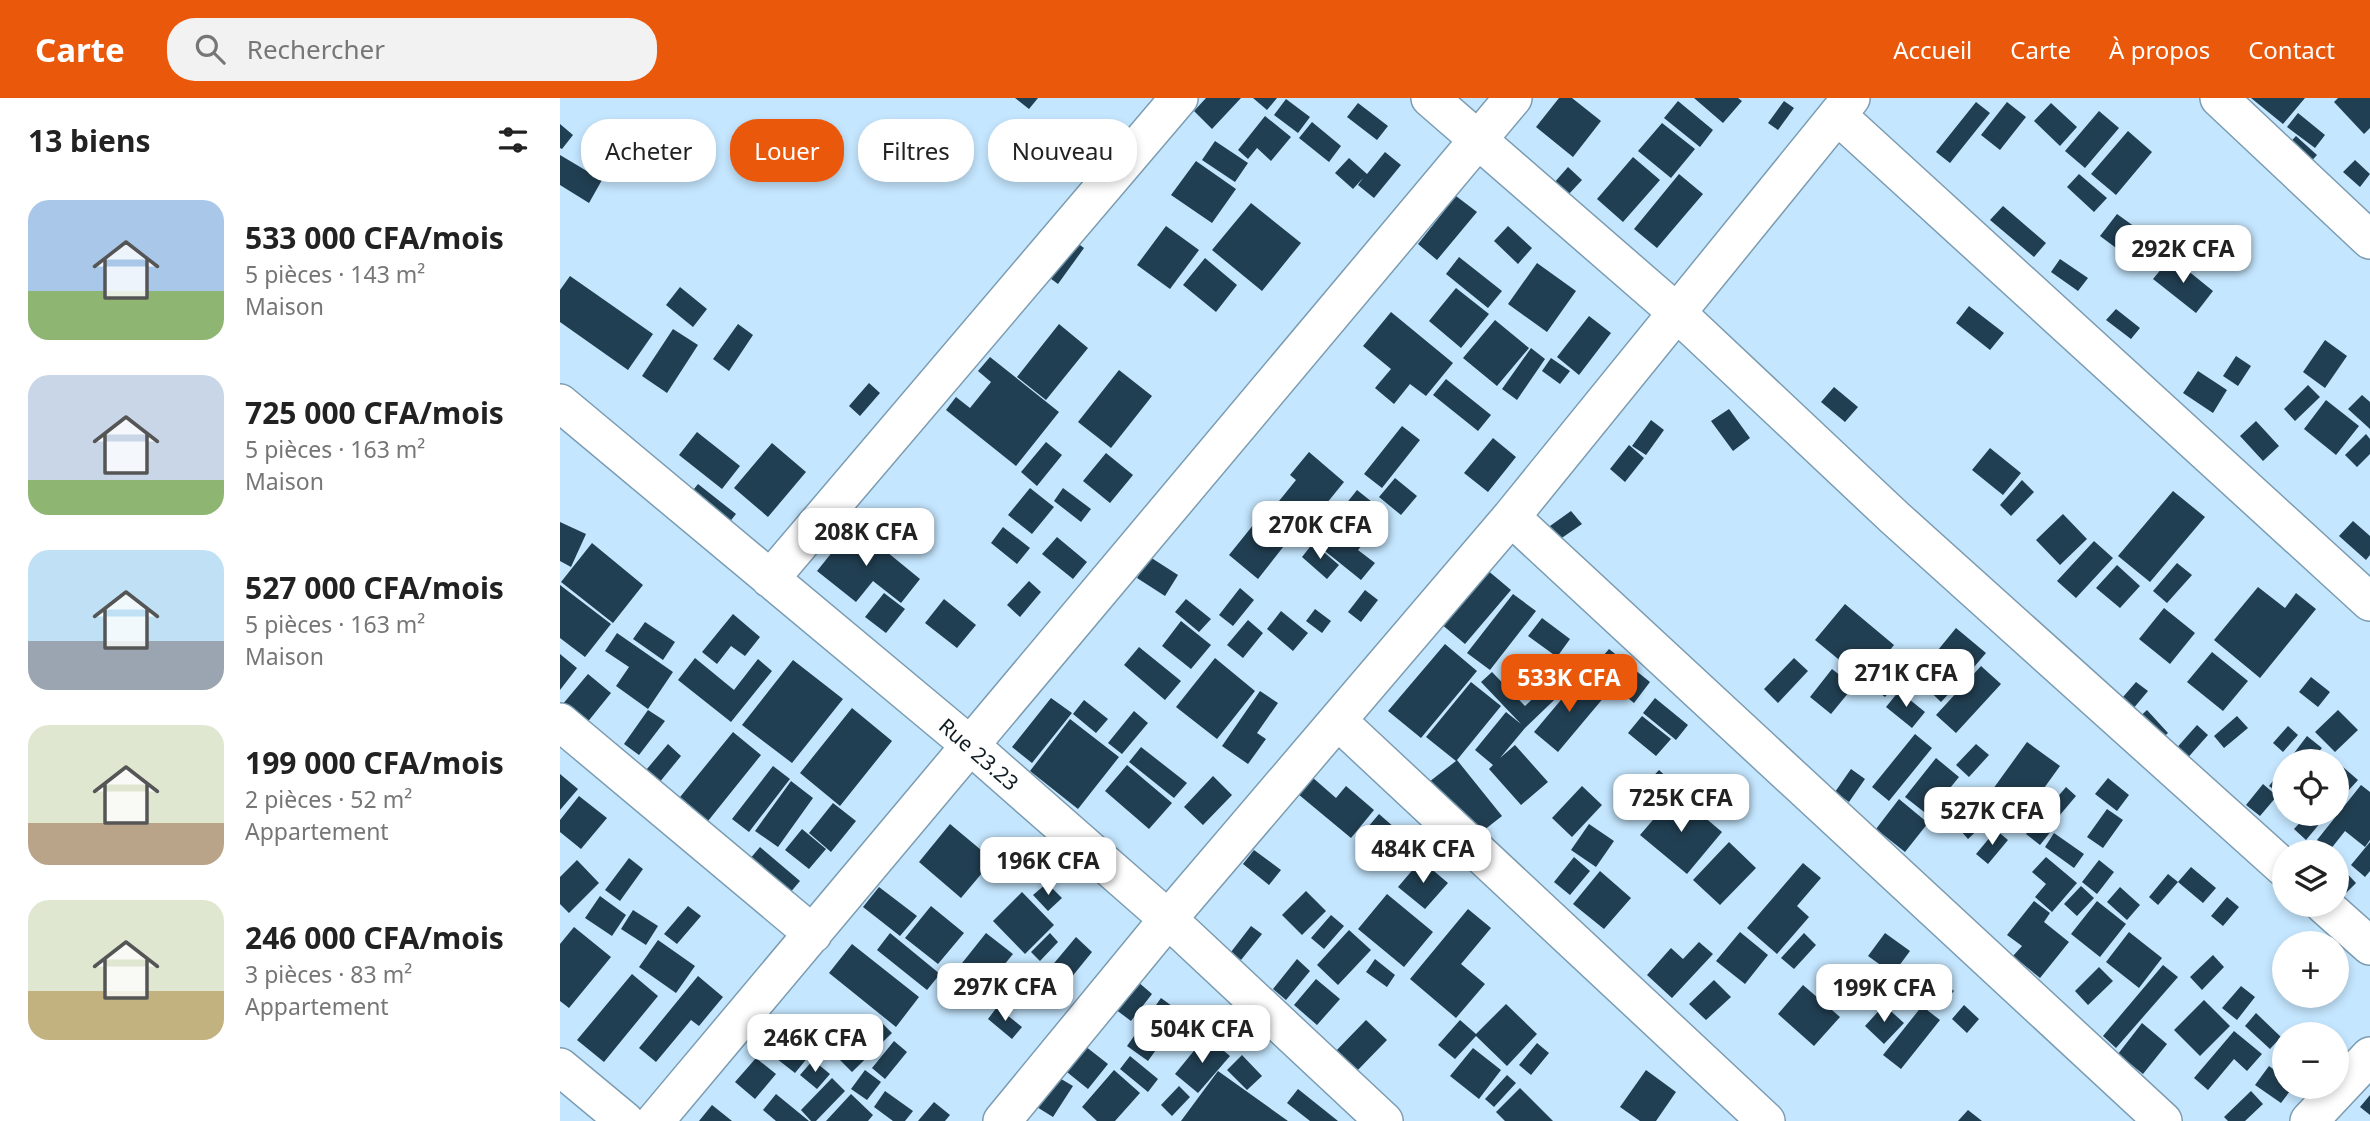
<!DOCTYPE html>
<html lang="fr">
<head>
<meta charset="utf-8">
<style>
  :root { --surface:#fff; --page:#f2f2f2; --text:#222; --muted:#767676; --accent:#ea580c }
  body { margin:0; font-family:"Noto Sans",sans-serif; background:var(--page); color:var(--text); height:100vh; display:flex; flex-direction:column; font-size:26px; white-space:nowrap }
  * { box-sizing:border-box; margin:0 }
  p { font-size:23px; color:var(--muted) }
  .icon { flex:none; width:38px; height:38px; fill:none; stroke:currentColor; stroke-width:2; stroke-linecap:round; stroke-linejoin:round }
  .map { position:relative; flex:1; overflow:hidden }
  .panel { display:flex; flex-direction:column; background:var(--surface); width:560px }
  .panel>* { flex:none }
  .guide { position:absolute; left:21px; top:21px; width:665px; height:63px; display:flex; gap:14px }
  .fabs { position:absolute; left:1712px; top:651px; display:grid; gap:14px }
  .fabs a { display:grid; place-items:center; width:77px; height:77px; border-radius:50%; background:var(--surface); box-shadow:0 4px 10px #0003; font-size:35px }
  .price { position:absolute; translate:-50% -60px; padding:0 16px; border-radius:14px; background:#fff; color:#222; font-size:23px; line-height:46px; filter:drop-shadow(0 2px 4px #0008) }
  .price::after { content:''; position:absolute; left:50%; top:42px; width:21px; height:16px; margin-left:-10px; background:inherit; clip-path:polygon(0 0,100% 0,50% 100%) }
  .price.active { background:var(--accent); color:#fff }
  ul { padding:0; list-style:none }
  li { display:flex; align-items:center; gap:21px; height:175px; padding:0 28px }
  li span { display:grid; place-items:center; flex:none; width:196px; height:140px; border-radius:21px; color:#555 }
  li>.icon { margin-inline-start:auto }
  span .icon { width:84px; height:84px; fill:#fffc; stroke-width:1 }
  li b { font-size:30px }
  h2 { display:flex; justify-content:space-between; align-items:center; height:84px; padding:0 28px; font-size:30px }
  .chip { padding:0 24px; border-radius:28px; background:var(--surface); box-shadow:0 4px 10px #0003; font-size:24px; line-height:63px }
  .chip.active { background:var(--accent); color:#fff }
  header { display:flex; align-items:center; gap:42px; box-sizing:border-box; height:98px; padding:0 35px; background:var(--accent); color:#fff }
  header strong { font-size:33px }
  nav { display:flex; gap:38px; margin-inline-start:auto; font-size:24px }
  .search { width:490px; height:63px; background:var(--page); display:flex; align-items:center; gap:18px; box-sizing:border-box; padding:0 24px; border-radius:28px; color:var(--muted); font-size:26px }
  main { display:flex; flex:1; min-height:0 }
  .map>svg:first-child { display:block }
</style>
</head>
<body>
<header>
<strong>Carte</strong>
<div class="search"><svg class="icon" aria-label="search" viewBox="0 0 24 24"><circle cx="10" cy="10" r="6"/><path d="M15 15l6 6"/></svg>Rechercher</div>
<nav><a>Accueil</a><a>Carte</a><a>À propos</a><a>Contact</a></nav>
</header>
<main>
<section class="panel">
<h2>13 biens<svg class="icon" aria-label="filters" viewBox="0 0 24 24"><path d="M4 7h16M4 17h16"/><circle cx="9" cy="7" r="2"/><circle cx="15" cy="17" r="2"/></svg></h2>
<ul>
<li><span style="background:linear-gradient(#a9c7e8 65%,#8fb573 0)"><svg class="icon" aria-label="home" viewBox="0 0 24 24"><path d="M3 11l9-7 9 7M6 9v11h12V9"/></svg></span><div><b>533 000 CFA/mois</b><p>5 pièces · 143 m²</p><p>Maison</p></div></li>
<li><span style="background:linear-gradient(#c9d6e8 75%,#8fb573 0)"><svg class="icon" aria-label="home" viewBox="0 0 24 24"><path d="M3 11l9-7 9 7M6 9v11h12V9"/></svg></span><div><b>725 000 CFA/mois</b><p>5 pièces · 163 m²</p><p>Maison</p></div></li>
<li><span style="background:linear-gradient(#bfe0f5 65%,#9aa5b1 0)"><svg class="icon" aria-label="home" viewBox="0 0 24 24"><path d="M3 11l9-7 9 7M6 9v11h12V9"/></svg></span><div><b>527 000 CFA/mois</b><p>5 pièces · 163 m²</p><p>Maison</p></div></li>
<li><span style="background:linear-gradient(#dfe7d0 70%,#b9a48a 0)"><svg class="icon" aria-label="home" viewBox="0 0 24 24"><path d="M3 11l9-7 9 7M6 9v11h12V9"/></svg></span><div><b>199 000 CFA/mois</b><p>2 pièces · 52 m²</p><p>Appartement</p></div></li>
<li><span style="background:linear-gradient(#dfe7d0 65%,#c2b280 0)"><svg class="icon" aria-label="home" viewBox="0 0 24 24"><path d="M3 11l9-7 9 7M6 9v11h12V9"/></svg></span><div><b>246 000 CFA/mois</b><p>3 pièces · 83 m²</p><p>Appartement</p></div></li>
</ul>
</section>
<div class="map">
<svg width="1810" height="1023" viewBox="0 0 1810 1023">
  <rect width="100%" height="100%" fill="#c4e6fe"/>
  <path fill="#213f52" d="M455,0H478L469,11Z
    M646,0H681L652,31L634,13Z
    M693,0H717L707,12Z
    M999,0H1012L1041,23L1013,59L976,29Z
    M1134,0H1178L1182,3L1163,25Z
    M1691,0H1745L1723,26Z
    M1778,0H1810V30L1804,36L1774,4Z
    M726,1L750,19L738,35L714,17Z
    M1118,3L1153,32L1140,49L1104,20Z
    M1224,3L1234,10L1218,32L1208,25Z
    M1416,4L1430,15L1390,65L1376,54Z
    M1447,4L1466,19L1440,52L1421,37Z
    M798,5L828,28L817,42L787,19Z
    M1491,5L1517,29L1500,48L1474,23Z
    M1539,13L1559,30L1525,70L1505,53Z
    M1738,15L1765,37L1755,50L1727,29Z
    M705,18L731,39L711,63L697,50L688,61L678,52Z
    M752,24L781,48L769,64L739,40Z
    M1102,25L1135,51L1111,80L1078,53Z
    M0,26L13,37L2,51L0,50Z
    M1568,33L1592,54L1556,97L1531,76Z
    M1736,38L1757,57L1744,71L1723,52Z
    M655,43L688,65L675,84L642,62Z
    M825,54L841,67L814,100L798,87L803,80L793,91L775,75L789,60L807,76Z
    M0,57L42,82L29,105L0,87Z
    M1073,59L1100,82L1063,124L1037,101Z
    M1795,62L1810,76L1800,89L1783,74Z
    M636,63L676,91L652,125L611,97Z
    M1008,69L1022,82L1008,97L994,85Z
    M1119,76L1143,96L1097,150L1074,131Z
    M1519,76L1547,100L1534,114L1507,89Z
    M896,98L917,114L877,162L858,146Z
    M691,105L741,145L702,193L652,152Z
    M1443,108L1486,145L1474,159L1430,122Z
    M1557,116L1600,147L1583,170L1540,138Z
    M606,128L639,152L610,191L577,167Z
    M948,128L972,150L958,166L934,143Z
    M505,136L524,150L498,186L479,172Z
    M899,159L942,193L928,210L886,176Z
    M1611,159L1653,193L1636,215L1593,181Z
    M645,160L677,187L656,214L623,187Z
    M1500,161L1528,180L1518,193L1491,174Z
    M977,165L1016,193L987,234L948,206Z
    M10,178L93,236L68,272L0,224V192Z
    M120,189L147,211L133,229L106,207Z
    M896,190L929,216L901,250L869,223Z
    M1409,208L1444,235L1430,252L1396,225Z
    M1556,211L1580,230L1571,241L1546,222Z
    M831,214L893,265L866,298L850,286L834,306L815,290L831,271L803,248Z
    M1029,218L1051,235L1019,277L997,259Z
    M935,222L969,250L937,288L903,260Z
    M178,226L193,237L169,273L153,261Z
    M499,226L528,250L486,302L457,279Z
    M113,231L138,247L107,295L82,278Z
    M1765,242L1787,258L1765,290L1743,274Z
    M971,250L985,261L957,302L942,291Z
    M1676,258L1691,268L1678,288L1663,278Z
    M430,259L499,314L456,368L386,312L396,299L410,310L431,284L418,273Z
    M991,260L1010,273L1000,286L982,273Z
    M559,272L592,298L551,350L518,324Z
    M1638,273L1667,292L1653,315L1623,295Z
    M886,281L931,317L918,333L873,297Z
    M309,285L320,295L300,318L289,308Z
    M1748,287L1760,299L1735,323L1724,311Z
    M1274,289L1298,309L1285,324L1261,304Z
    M1802,297L1810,304V331L1788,311Z
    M1766,302L1799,328L1776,357L1744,331Z
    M1169,311L1190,340L1173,353L1151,323Z
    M1091,322L1104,332L1086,357L1072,348Z
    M1696,323L1719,348L1703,363L1680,338Z
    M842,328L860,342L822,390L804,376Z
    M137,334L180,368L162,391L119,357Z
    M1806,336L1810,341V356L1797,369L1785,357Z
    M933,340L956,359L928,394L904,375Z
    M486,344L502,357L477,388L461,374Z
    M212,345L246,374L208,419L174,390Z
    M1069,347L1084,360L1065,384L1050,371Z
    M1430,350L1461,375L1443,397L1412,372Z
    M749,354L784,384L745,432L715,408L736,382L730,377Z
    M546,355L573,377L550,405L523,383Z
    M835,380L857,398L841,417L819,399Z
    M1462,382L1474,394L1451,418L1440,407Z
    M138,386L176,416L164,431L126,401Z
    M470,390L494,409L472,436L448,417Z
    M503,390L531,411L521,424L494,403Z
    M797,392L827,416L798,452L815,465L801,482L755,445Z
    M1613,393L1645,419L1590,484L1558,458Z
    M1011,413L1022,426L993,446L983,433Z
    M1503,416L1527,441L1500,467L1476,442Z
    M698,421L727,444L698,481L669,457Z
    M322,423L342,438L335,448L314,433Z
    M1793,423L1810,438V457L1806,462L1779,438Z
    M0,424L26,436L11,469L0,463Z
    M294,427L360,481L341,505L313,483L296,504L257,473Z
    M443,429L470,450L457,466L431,445Z
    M497,439L527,464L513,481L482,456Z
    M1534,443L1553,460L1516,500L1497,483Z
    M32,445L83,487L53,525L1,484Z
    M753,445L779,467L767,481L742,459Z
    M590,459L618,477L605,498L577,480Z
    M1617,465L1632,477L1607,505L1593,493Z
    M1557,467L1580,488L1560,510L1536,490Z
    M926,471L951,492L905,546L880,525Z
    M469,483L481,494L460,519L447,507Z
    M0,487L51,526L25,559L0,540Z
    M1698,489L1725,510L1736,495L1756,511L1700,580L1654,542Z
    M680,490L694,502L673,528L659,517Z
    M805,492L818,502L801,524L788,514Z
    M324,495L345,511L326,535L305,519Z
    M953,496L976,513L930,572L907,555Z
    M384,501L416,527L397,550L365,525Z
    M626,501L651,521L639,534L615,514Z
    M1285,506L1334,547L1305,583L1255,542Z
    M1604,510L1635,535L1610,566L1579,541Z
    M755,511L771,523L762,535L746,523Z
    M721,513L748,535L733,553L707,531Z
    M173,516L200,539L185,558L171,548L157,566L142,554Z
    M982,520L1010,541L997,559L968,538Z
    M688,522L703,535L683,560L667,547Z
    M621,523L651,547L631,571L602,548Z
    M85,524L115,544L103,562L73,541Z
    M1396,530L1426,555L1408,576L1378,552Z
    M57,535L113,574L88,611L56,588L69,569L45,553Z
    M885,546L917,573L861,640L828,613Z
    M579,549L621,583L605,602L564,567Z
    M1049,551L1090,584L1074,605L1032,571Z
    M1652,554L1688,583L1663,613L1627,584Z
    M0,556L17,570L0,592Z
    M1338,556L1351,567L1325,599L1312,589Z
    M1374,558L1400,584L1381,604L1354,578Z
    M135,560L174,592L198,561L212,573L171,624L118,582Z
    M655,560L695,593L657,641L616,609Z
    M1234,560L1248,573L1218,605L1204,591Z
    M233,562L283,601L232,665L182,627Z
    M1421,568L1441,586L1396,635L1376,617Z
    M1004,571L1015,582L965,630L940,660L955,647L988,684L961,707L929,671L933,667L915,652L946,614L961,626L921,584L932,574L965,608Z
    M1272,571L1294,588L1271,616L1250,599Z
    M28,576L51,595L26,626L2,607Z
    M1021,578L1045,598L998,654L974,634Z
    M1751,579L1770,594L1758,609L1739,594Z
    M911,584L941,608L897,662L942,718L914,740L869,684L896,663L866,639Z
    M1576,584L1588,593L1562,624L1550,614Z
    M700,593L718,605L697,635L706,641L688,666L662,648Z
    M1339,593L1365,614L1352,630L1326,609Z
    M491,600L512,615L472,665L452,649Z
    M1095,600L1128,627L1116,642L1083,615Z
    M524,602L548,621L536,635L513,616Z
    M292,610L332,643L280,708L240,675Z
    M88,612L105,623L79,657L64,646Z
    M1587,612L1608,635L1595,647L1574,624Z
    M1778,612L1798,632L1775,654L1755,634Z
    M574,613L588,625L562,656L548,645Z
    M1082,618L1111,641L1096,658L1068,635Z
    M1677,618L1688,630L1664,650L1654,638Z
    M510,621L559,659L518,711L470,673Z
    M1637,627L1648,637L1624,664L1613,654Z
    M1728,628L1738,637L1723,654L1713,645Z
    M173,634L201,657L144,728L116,704Z
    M1355,636L1372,650L1329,703L1312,689Z
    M1747,638L1762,650L1751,663H1728Z
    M1467,644L1500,668L1466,715L1433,691Z
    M108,646L121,658L90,696L76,684Z
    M1416,646L1429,657L1409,679L1396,667Z
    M581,649L627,685L614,700L569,664Z
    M1376,660L1399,679L1368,717L1345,699Z
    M1776,663L1798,682L1776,706Z
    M567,667L612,705L589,731L545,693Z
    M213,668L230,681L189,734L172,721Z
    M1724,669V699L1709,688Z
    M1291,671L1305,681L1289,704L1275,694Z
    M1099,672L1114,686L1084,716L1070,703Z
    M0,676L18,691L0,712Z
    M653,678L672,697L643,727L624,709Z
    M752,679L776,700L786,688L814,712L791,740L738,696Z
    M1548,680L1569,697L1557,713L1535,696Z
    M231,683L253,700L218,749L195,733Z
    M1703,686L1717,698L1700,718L1686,707Z
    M1801,687L1810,694V742L1805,749L1785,733L1770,752L1757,742Z
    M1022,688L1042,707L1012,739L992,720Z
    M1506,689L1516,698L1494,724L1484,715Z
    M1412,693L1433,717L1408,741L1386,716Z
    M1116,695L1162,734L1127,776L1080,737Z
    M19,698L47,720L21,751L0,734V722Z
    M1339,701L1368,725L1345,754L1316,731Z
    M273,705L296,723L271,754L249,735Z
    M1547,711L1563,722L1543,750L1527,739Z
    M819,716L859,751L849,763L808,729Z
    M1748,716L1761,724L1746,742L1734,731Z
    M1479,721L1492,732L1480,747L1466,736Z
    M390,726L433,762L401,800L359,764Z
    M1029,726L1054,743L1036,769L1011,752Z
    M242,731L266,751L249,771L225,752Z
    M1436,732L1448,742L1428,766L1416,756Z
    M1494,735L1524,756L1514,770L1485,749Z
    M1169,744L1196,770L1160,807L1133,782Z
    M1810,744V773L1805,779L1791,767Z
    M200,749L240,783L229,796L189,762Z
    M694,752L721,772L709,787L683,766Z
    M1014,759L1030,773L1010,797L994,784Z
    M1486,759L1517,785L1492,814L1475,799L1486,786L1472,774Z
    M69,760L83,771L60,803L45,792Z
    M17,762L39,785L9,815L0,806V779Z
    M861,762L888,785L865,811L838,789Z
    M1539,762L1554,774L1537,796L1522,784Z
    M1776,764L1796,785L1785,796L1776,787Z
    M1243,765L1261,780L1237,808L1249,819L1217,856L1187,830Z
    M1631,769L1656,790L1643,805L1618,784Z
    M1040,773L1071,800L1044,831L1013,806Z
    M1608,776L1618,784L1598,807L1589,799Z
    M487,785L502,800L488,813L473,797Z
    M1521,788L1534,800L1517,818L1504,806Z
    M319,789L357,818L340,838L303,809Z
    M1560,789L1580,807L1567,822L1547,804Z
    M746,793L766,813L742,837L722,817Z
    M462,794L494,827L465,856L433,823Z
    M827,796L873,834L844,869L798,831Z
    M40,798L66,817L52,838L25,820Z
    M1667,799L1679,809L1663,828L1651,818Z
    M1474,803L1490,815L1484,824L1509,844L1480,880L1453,858L1462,848L1447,837Z
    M1537,803L1566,826L1540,859L1511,836Z
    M128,808L141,818L117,846L104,836Z
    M371,808L404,835L378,866L345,840Z
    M908,811L931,830L901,866L925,886L896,920L850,881Z
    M73,812L98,828L86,847L61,831Z
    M771,817L784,828L764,851L751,840Z
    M691,828L702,836L681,862L671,854Z
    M14,829L51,859L9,910L0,903V846Z
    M789,832L811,852L778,887L757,867Z
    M1180,834L1208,857L1185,886L1156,863Z
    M1569,834L1602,860L1579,890L1546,864Z
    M330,835L380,876L367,892L317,852Z
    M426,835L453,856L413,905L387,884Z
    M490,835L498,844L480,863L471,854Z
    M1244,835L1256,847L1234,871L1221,860Z
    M1325,835L1350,853L1333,876L1308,858Z
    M516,839L532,854L502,891L485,876Z
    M98,842L135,868L116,895L79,869Z
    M1139,844L1153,856L1112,900L1087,877L1111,850L1123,861Z
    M292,846L359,899L336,929L269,875Z
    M1653,857L1664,869L1642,892L1630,879Z
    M737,861L750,873L726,902L713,891Z
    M815,861L835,877L827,889L806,874Z
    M1603,867L1618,879L1556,950L1543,938Z
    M1539,869L1553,883L1528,907L1515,893Z
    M1365,870L1394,893L1381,909L1352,886Z
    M72,876L98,898L44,964L17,942Z
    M138,878L163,899L139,928L131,922L96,964L79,950Z
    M756,881L780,901L757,927L734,907Z
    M1154,882L1171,899L1146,922L1129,906Z
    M577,883L592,896L571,923L555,911Z
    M467,884L485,900L476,909L459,894Z
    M1243,887L1280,919L1254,948L1218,916Z
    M1681,888L1695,899L1677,922L1662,910Z
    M601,900L638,927L619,953L603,942L588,963L567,948Z
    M1644,902L1670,928L1640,958L1614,932Z
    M946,906L977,936L947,968L916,938L895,961L878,947L900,922L916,936Z
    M1324,907L1344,925L1324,946L1305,928Z
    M1404,907L1419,921L1407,935L1392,921Z
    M1362,908L1380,922L1341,971L1323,957Z
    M437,909L462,929L452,941L428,921Z
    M1696,915L1721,939L1710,951L1685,928Z
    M319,922L332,935L292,974L279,961Z
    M806,922L827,942L794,976L773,956Z
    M246,925L262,938L249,953L233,939Z
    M1582,925L1607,946L1583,976L1558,956Z
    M1750,925L1762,935L1761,936H1741Z
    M1674,933L1702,956L1687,973L1674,961L1648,992L1634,980Z
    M646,938L670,958L638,995L615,976Z
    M226,940L249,958L235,975L212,957Z
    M334,943L347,954L325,981L312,970Z
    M977,945L989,955L971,977L959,967Z
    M525,948L548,966L528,991L492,962Z
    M913,950L941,972L919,1001L890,978Z
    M682,957L702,978L687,992L667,972Z
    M570,958L598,981L588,994L560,971Z
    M196,960L216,976L195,1001L175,984Z
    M253,962L270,976L257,991L240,977Z
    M1709,968L1724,979V989H1733L1721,1005L1695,987Z
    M305,972L321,984L307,1002L291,991Z
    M554,972L580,995L555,1023H537L522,1009Z
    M1086,972L1116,994L1096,1023H1080L1060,1009Z
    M658,973L728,1023H621Z
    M491,975L513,988L493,1019L472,1006Z
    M947,977L956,985L934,1009L925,1001Z
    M272,980L285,993L256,1023H251L241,1012Z
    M619,988L630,999L612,1018L601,1007Z
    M960,990L993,1023H945L936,1014Z
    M738,991L778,1023H750L727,1005Z
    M325,993L353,1013L345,1023H333L314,1009Z
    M1691,993L1703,1006L1685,1023H1668L1664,1019Z
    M216,996L249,1023H216L203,1012Z
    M291,996L313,1017L308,1023H266Z
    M1810,997V1017L1800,1009Z
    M374,1004L390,1017L385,1023H358Z
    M152,1007L172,1023H139Z
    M1408,1012L1422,1023H1398Z"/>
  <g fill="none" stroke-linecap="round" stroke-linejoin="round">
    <g stroke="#7c9cb1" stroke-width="40">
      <path id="street" d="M870,0L1115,213L1335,420L1724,770
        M1659,0L1810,142
        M1277,17L1810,504
        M0,305L411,648L608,821L824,1023
        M951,419L1603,1023
        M210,481L619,0
        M778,623L1206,1023
        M0,624L253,836
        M1764,807L1810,848
        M0,969L65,1023
        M95,1023L953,0
        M442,1023L608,821L951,419L1291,0
        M1749,1023L1810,958"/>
    </g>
    <use href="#street" stroke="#fff" stroke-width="37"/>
  </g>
  <g text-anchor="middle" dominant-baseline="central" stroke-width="7" stroke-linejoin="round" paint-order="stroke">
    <g font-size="21" fill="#111d25" stroke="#fff">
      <text transform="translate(419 656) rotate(41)">Rue 23.23</text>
    </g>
  </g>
</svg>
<div class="fabs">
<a><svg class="icon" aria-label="locate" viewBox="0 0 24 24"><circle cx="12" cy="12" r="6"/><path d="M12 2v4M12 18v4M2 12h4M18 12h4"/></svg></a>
<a><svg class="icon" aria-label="layers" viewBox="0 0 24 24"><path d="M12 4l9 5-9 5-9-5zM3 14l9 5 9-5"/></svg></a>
<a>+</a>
<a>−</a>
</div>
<b class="price" style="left:1623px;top:187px">292K CFA</b>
<b class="price" style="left:760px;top:463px">270K CFA</b>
<b class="price" style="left:306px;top:470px">208K CFA</b>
<b class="price" style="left:1346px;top:611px">271K CFA</b>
<b class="price active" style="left:1009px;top:616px">533K CFA</b>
<b class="price" style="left:1121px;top:736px">725K CFA</b>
<b class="price" style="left:1432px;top:749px">527K CFA</b>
<b class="price" style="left:863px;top:787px">484K CFA</b>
<b class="price" style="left:488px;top:799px">196K CFA</b>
<b class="price" style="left:445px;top:925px">297K CFA</b>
<b class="price" style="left:1324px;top:926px">199K CFA</b>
<b class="price" style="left:642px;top:967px">504K CFA</b>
<b class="price" style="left:255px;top:976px">246K CFA</b>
<div class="guide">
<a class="chip">Acheter</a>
<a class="chip active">Louer</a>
<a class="chip">Filtres</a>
<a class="chip">Nouveau</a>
</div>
</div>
</main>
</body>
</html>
